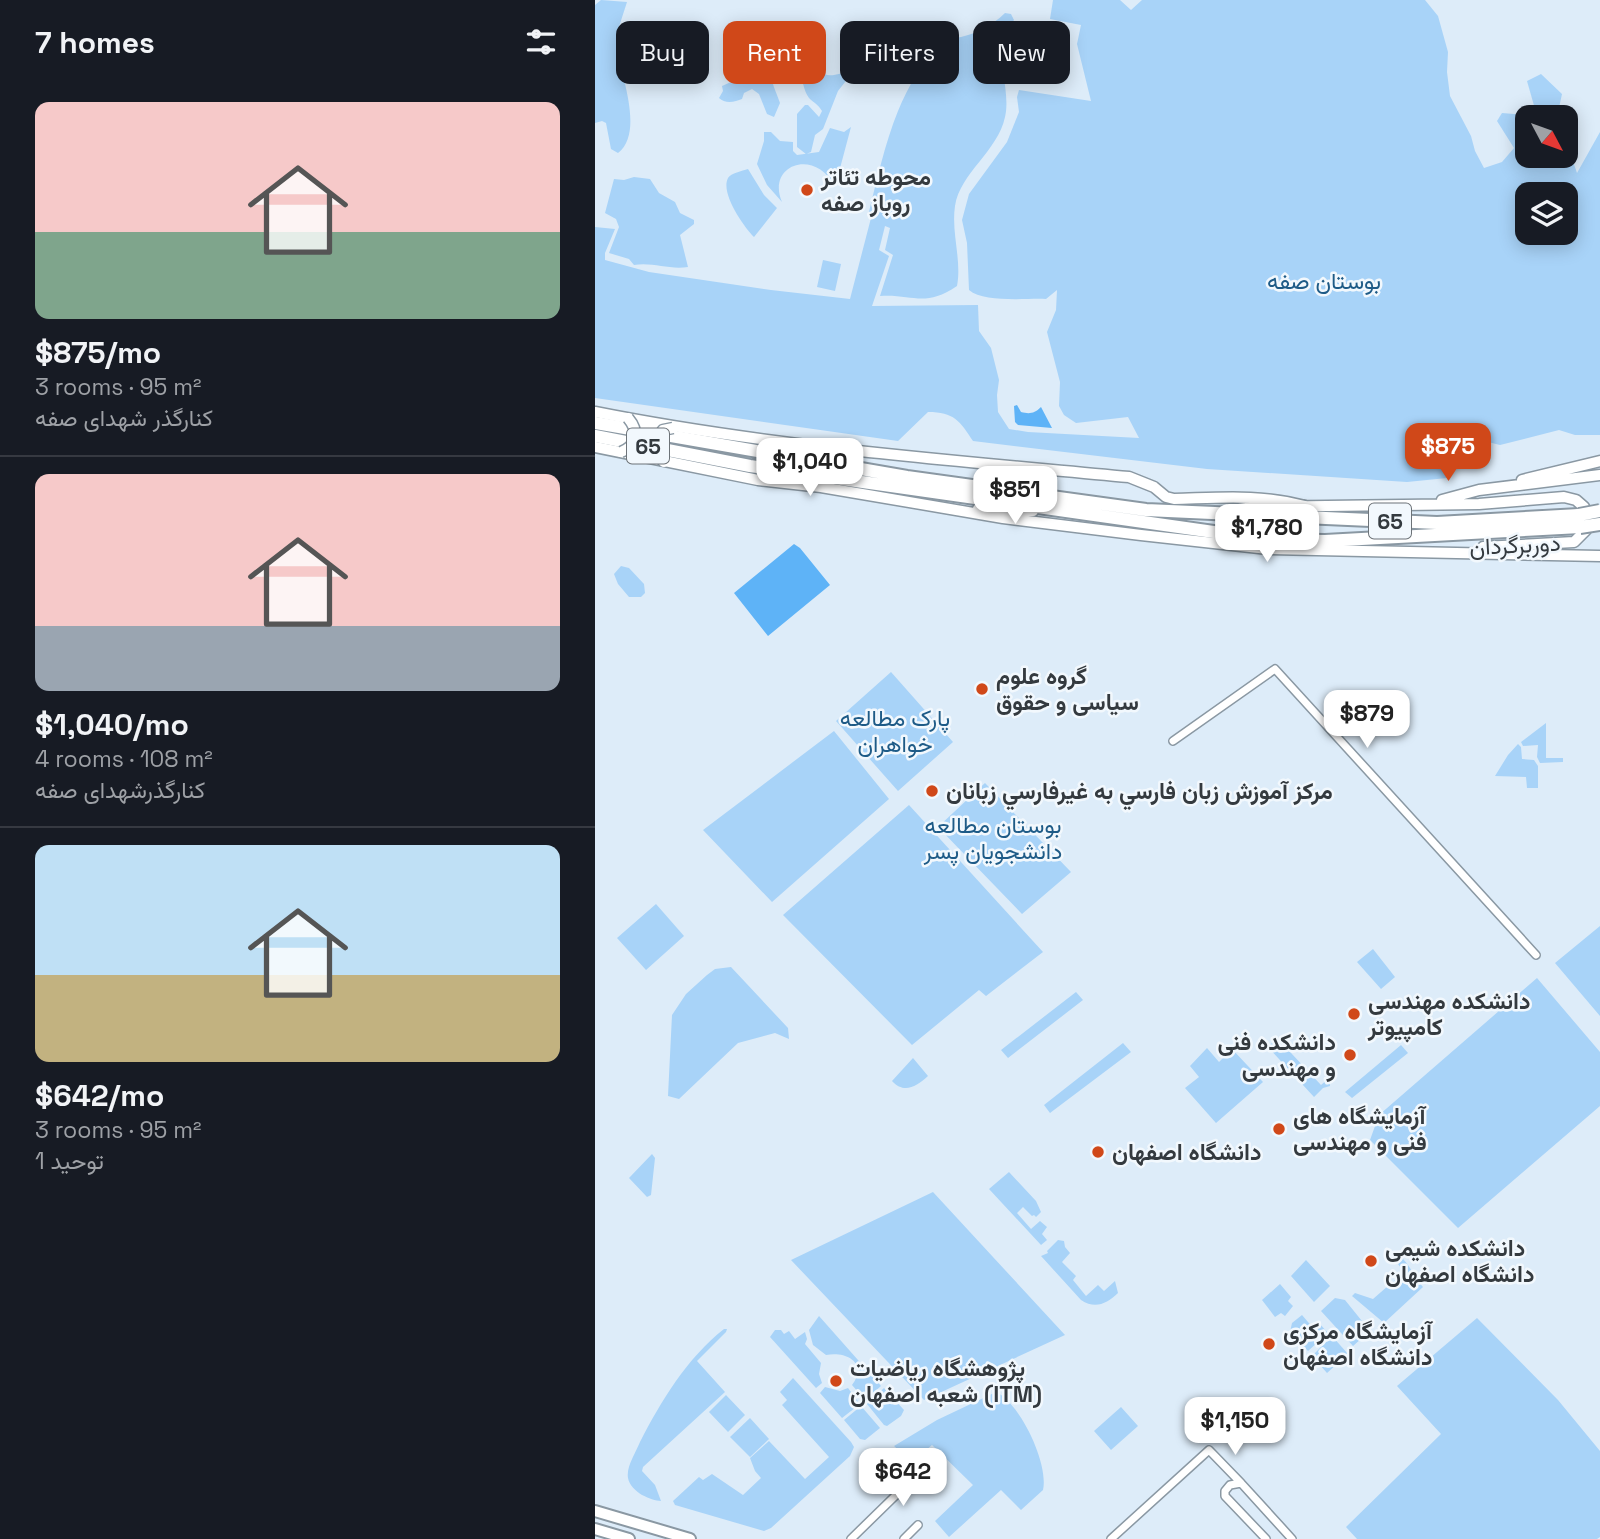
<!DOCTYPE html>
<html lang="en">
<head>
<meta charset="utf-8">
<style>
  :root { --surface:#171b24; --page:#242831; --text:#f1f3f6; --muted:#9ea1a6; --line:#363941; --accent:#d04819 }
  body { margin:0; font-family:"Space Grotesk",Vazirmatn,sans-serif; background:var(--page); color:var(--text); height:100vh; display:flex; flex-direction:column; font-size:26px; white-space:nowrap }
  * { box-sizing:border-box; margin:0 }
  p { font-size:23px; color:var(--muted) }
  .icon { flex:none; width:38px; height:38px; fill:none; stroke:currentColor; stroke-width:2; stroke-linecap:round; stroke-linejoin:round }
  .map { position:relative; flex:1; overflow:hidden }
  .sheet { display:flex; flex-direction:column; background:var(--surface); width:595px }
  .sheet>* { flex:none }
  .hud { position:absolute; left:21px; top:21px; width:665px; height:63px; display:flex; gap:14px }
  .needle { width:46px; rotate:131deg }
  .tools { position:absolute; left:920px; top:105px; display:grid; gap:14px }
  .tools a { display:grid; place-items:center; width:63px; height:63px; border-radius:14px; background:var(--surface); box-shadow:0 4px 18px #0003; font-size:35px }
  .price { position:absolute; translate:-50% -60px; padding:0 16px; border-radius:14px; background:#fff; color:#222; font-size:23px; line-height:46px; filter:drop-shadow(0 2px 4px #0008) }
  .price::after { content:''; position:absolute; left:50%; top:42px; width:21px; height:16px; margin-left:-10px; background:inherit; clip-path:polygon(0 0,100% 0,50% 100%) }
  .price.on { background:var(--accent); color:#fff }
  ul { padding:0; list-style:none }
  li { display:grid; align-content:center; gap:14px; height:371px; padding:0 35px }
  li+li { border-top:2px solid var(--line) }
  li span { display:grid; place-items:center; height:217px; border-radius:14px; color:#555 }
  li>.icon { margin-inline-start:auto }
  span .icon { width:126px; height:126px; fill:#fffc; stroke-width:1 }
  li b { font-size:30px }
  h2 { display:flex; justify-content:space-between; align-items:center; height:84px; padding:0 35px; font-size:30px }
  .tag { padding:0 24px; border-radius:14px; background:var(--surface); box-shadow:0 4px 18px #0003; font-size:24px; line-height:63px }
  .tag.on { background:var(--accent); color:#fff }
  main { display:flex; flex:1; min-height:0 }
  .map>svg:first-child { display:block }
</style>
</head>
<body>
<main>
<section class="sheet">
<h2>7 homes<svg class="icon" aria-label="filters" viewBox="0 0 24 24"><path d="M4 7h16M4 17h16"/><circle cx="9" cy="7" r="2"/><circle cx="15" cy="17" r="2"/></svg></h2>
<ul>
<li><span style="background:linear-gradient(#f6c9c9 60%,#7fa58c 0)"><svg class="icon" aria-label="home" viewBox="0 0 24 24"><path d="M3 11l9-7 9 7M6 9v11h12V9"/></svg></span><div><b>$875/mo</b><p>3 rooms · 95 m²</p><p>کنارگذر شهدای صفه</p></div></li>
<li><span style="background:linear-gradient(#f6c9c9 70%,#9aa5b1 0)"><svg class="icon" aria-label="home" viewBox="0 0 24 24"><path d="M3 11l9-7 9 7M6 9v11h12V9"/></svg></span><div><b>$1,040/mo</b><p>4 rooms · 108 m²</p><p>کنارگذرشهدای صفه</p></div></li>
<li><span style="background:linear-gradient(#bfe0f5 60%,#c2b280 0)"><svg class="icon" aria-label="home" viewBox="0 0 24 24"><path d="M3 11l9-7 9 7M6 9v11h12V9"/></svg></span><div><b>$642/mo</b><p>3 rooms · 95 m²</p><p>توحید 1</p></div></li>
</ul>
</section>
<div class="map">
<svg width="1005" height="1539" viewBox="0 0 1005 1539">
  <rect width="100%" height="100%" fill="#ddecf9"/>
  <path fill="#a8d3f8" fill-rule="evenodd" d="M6,0L32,2L21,36V45C25,73 50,132 23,153L16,149L11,123L7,121L0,123V5Z
    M458,0H525L536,10L547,0H830L843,16L853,52L852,72L855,96L876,136L880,151L889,168L907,162L919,148L902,121L907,113L942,116L932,81L946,74L967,94L962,117H933V156H971V141L982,173L1005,132V435H980L964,430L905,445L893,442L875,432H865L855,443L852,478L812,482L612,469L378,441C365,421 359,412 333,412L303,441L0,398V227L20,229L10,253V260L54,272L176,290L255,299L276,218L273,216C281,183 290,143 303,111C313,86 329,62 342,39C349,37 353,39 359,38C378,36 397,26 410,13L416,14L419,20C415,26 409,31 406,37C401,54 416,93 410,117C403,151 365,173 360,206C356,233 367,260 362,286C329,308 319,294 285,296L298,255L290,250L295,228L290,226L284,250L294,256L277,306L383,305L384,331L396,348L404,380L402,395L403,412L414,429L433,432L544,438L533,417L481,423L469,415L464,406L465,382L452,332L461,310L462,290L451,299C430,298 389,303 374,290L372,243L367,220L374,194L412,142L424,112L422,97L424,90L496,101L482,44L486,25L455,19ZM933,194H971V233H933Z
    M139,47L153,63L170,60L176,54L183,62C173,82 178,82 185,103L179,117L172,114L164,94L157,89L149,93L147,99C140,102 130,104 124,98L128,91L127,86L136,82L140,77L155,79L150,72L137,71L130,68L129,60L132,49L136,51Z
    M214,54L217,55C221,60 221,67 225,71C233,80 246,72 254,72V77L243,91L228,129L220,135L216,152L211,154L202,147V114L210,105H213L224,117L227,111C223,104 219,103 214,98C206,86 212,82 198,74L196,66L201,59Z
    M256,127L240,187C220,147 171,165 187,202L172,185L162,164L169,141V132H176L185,141L198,142V151L202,155L224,152L235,128L249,132Z
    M153,169L169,195L182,208L159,237C149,227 125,193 133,178C136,173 147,171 153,169Z
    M39,177L55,179L64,193L80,202L85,213L99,220V224L85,235L93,267C74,270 58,262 39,265L34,259L14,253L24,227L21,219L10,213L19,179L29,180Z
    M228,260L246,264L240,291L222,287Z
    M26,566L34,568L49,584L50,593L46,597H34L23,584L19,574Z
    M296,672L358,742L303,791L241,721Z
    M951,723V758H968V762L945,763L942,757L943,745L928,746L926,742Z
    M239,731L294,799L177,902L108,830Z
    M923,744L926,747L927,759L939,760L943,766V788H932L931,777L900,776L913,755Z
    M390,783L476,872L427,914L343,827Z
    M314,805L448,952L391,996L384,990L317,1045L188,915Z
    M61,904L89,936L51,970L22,938Z
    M1005,926V1016L960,963Z
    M778,949L800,977L786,989L762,962Z
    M136,967L193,1028L194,1039L180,1033L143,1043L84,1099L73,1096L77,1015L91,994L112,975L120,969Z
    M942,978L1005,1052V1106L863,1228L775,1140L784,1115Z
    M481,992L488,1000L413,1058L406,1050Z
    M682,1038L726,1085L734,1078L735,1086L728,1088L719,1097L673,1047Z
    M528,1043L536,1052L455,1113L449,1105Z
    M806,1045L813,1053L757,1098L750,1092Z
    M612,1048L624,1062L637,1049L668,1082L621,1123L590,1088L604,1077L595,1066Z
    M318,1058L333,1076C321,1087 309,1094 297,1081Z
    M57,1154L60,1158L56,1195L52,1197L34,1178Z
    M414,1172L441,1201L446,1212L441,1217L439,1215L437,1216L428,1207L422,1213L436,1229L445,1221L452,1227L447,1234L452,1240L446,1245L394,1189Z
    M338,1192L470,1335L329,1400L196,1260Z
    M463,1240L469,1241L470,1247L475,1253L467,1262L481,1276L478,1280L491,1296L503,1285L509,1291L520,1281L523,1293C512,1303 501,1310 486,1300L446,1256L453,1253L452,1251Z
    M808,1259C817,1268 819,1278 828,1287L789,1323L757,1296L760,1293L778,1299L809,1272L803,1264Z
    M711,1260L735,1286L719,1302L696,1276Z
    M685,1284L696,1297L693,1301L698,1306L690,1316L686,1313L680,1317L667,1300Z
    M740,1298L750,1300L775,1331L758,1346L726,1311Z
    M707,1315L719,1329L724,1323L733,1333L713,1351L695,1332L697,1323Z
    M224,1316L286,1386L270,1400L257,1385C273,1363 252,1351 231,1355L218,1345L214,1330Z
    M882,1318L963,1400L1005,1451V1537L1002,1539H762L751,1527L846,1434L802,1386Z
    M129,1329H132L131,1332L102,1361L130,1392L48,1467L47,1471L60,1485L66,1501C61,1501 53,1498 47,1495C41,1491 34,1485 33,1478C31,1467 41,1452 45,1442C66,1401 92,1358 129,1329Z
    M180,1330H186L189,1334L194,1331L200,1339L210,1332L212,1339L210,1344L226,1363L224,1374L227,1383L221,1388L175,1337Z
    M737,1336L753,1354L732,1373L717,1356Z
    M198,1378L256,1442L259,1447L255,1456L176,1528L169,1531L80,1505L78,1501L104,1477L108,1480L117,1474L148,1495L166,1478L160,1471L155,1458L174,1441L210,1479L234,1457L187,1405L192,1400L185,1392Z
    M230,1387L245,1391L253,1388L265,1404L247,1418L225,1393Z
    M289,1388L309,1410L306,1416L292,1426L289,1425L272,1404Z
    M401,1392C425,1403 454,1464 448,1490L426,1510L406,1490L354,1537L340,1521L378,1485L337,1445L317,1462L299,1446L342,1420Z
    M131,1395L150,1415L133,1432L114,1412Z
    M266,1406L285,1428L270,1440L265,1439L249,1420Z
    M526,1407L543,1426L516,1450L499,1431Z
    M155,1418L174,1439L155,1457L135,1437Z"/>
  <path fill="#5eb3f7" d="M422,405L426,412C434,414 439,414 446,407L457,428L423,425L420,422L419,406Z
    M199,544L205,548L235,585L173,636L139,593Z"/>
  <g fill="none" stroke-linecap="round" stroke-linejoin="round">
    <g stroke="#8a98a3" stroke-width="10">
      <path id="minor" d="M578,741L680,669L941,955
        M256,1539L340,1457
        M309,1539L323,1525
        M516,1539L614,1450L646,1483
        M671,1539L630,1496V1491L635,1485L646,1483L697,1539"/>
    </g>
    <g stroke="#8a98a3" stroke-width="13">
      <path id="secondary" d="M0,412C176,447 355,460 534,477L559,487L571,497L579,499C624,498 666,494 710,506
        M0,447L163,480L226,487L408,518L546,535L673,549L1005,556
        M927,480L1005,461
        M847,500L884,490L1005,475
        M383,509L438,511
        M636,510L659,507L884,504L969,497L981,500L989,507L993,518L991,530L979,542L888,547"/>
    </g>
    <g stroke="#8a98a3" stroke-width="14">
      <path id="primary" d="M0,1511L95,1539
        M0,1529L34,1539"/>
    </g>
    <g stroke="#8a98a3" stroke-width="16">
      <path id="trunk" d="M0,423L312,477L551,510L842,523L984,515
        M0,436L155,466L675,540L730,541L985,527"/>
    </g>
    <use href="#minor" stroke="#fff" stroke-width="7"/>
    <use href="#secondary" stroke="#fff" stroke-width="10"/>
    <use href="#primary" stroke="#fff" stroke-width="10"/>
    <use href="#trunk" stroke="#fff" stroke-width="12"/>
    <g stroke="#8a98a3" stroke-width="13" stroke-linecap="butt">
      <path id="secondary-bridge" d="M26,452C43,445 44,431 33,418
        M69,462C58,452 59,441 68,430L78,428"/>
    </g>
    <g stroke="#8a98a3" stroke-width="16" stroke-linecap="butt">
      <path id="trunk-bridge" d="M984,515L1005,511
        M985,527L1005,524"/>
    </g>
    <use href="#secondary-bridge" stroke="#fff" stroke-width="10"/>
    <use href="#trunk-bridge" stroke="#fff" stroke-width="12"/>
  </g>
  <g fill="#d04819" stroke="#f2f8fd" stroke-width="2.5">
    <circle cx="212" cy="190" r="7"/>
    <circle cx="387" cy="689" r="7"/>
    <circle cx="337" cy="791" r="7"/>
    <circle cx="759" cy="1014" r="7"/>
    <circle cx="755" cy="1055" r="7"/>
    <circle cx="684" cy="1129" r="7"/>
    <circle cx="503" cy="1152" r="7"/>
    <circle cx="776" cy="1261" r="7"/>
    <circle cx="674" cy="1344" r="7"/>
    <circle cx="241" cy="1381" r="7"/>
  </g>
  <g text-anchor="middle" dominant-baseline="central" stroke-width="5" stroke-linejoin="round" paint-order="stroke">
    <g fill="#f2f8fd" stroke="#6d7378" stroke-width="2">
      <rect x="32" y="428.5" width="42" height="35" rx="5"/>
      <rect x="774" y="503.5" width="42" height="35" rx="5"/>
    </g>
    <g font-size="21" font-weight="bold" fill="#343a3f">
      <text x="53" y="446">65</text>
      <text x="795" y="521">65</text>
    </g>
    <g font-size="23" font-weight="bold" fill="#343a3f" stroke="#f2f8fd" text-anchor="start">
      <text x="226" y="177">محوطه تئاتر<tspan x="226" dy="26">روباز صفه</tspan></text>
      <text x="401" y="676">گروه علوم<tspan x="401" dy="26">سیاسی و حقوق</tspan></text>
      <text x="351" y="791">مرکز آموزش زبان فارسي به غيرفارسي زبانان</text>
      <text x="773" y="1001">دانشکده مهندسی<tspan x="773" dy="26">کامپیوتر</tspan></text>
      <text x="741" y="1042" text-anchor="end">دانشکده فنی<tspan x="741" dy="26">و مهندسی</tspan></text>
      <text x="698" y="1116">آزمایشگاه های<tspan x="698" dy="26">فنی و مهندسی</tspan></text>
      <text x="517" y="1152">دانشگاه اصفهان</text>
      <text x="790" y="1248">دانشکده شیمی<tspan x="790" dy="26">دانشگاه اصفهان</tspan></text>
      <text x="688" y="1331">آزمایشگاه مرکزی<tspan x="688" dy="26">دانشگاه اصفهان</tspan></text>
      <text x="255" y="1368">پژوهشگاه رياضيات<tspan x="255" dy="26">شعبه اصفهان (ITM)</tspan></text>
    </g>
    <g font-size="23" fill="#1e5b87" stroke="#f2f8fd">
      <text x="729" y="281">بوستان صفه</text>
      <text x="300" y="718">پارک مطالعه<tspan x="300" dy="26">خواهران</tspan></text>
      <text x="398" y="825">بوستان مطالعه<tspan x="398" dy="26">دانشجویان پسر</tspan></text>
    </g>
    <g font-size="23" fill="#343a3f" stroke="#f2f8fd">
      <text transform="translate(920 545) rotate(-3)">دوربرگردان</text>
    </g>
  </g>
</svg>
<div class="tools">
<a><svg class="needle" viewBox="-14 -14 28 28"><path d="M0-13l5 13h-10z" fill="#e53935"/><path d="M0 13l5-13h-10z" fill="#9ea1a6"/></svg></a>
<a><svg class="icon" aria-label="layers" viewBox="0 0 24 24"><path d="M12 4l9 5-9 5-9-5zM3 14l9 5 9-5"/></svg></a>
</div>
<b class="price on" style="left:853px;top:483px">$875</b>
<b class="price" style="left:215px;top:498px">$1,040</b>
<b class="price" style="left:420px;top:526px">$851</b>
<b class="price" style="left:672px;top:564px">$1,780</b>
<b class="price" style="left:772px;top:750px">$879</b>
<b class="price" style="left:640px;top:1457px">$1,150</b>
<b class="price" style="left:308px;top:1508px">$642</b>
<div class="hud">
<a class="tag">Buy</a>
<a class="tag on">Rent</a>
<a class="tag">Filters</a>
<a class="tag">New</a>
</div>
</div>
</main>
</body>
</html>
